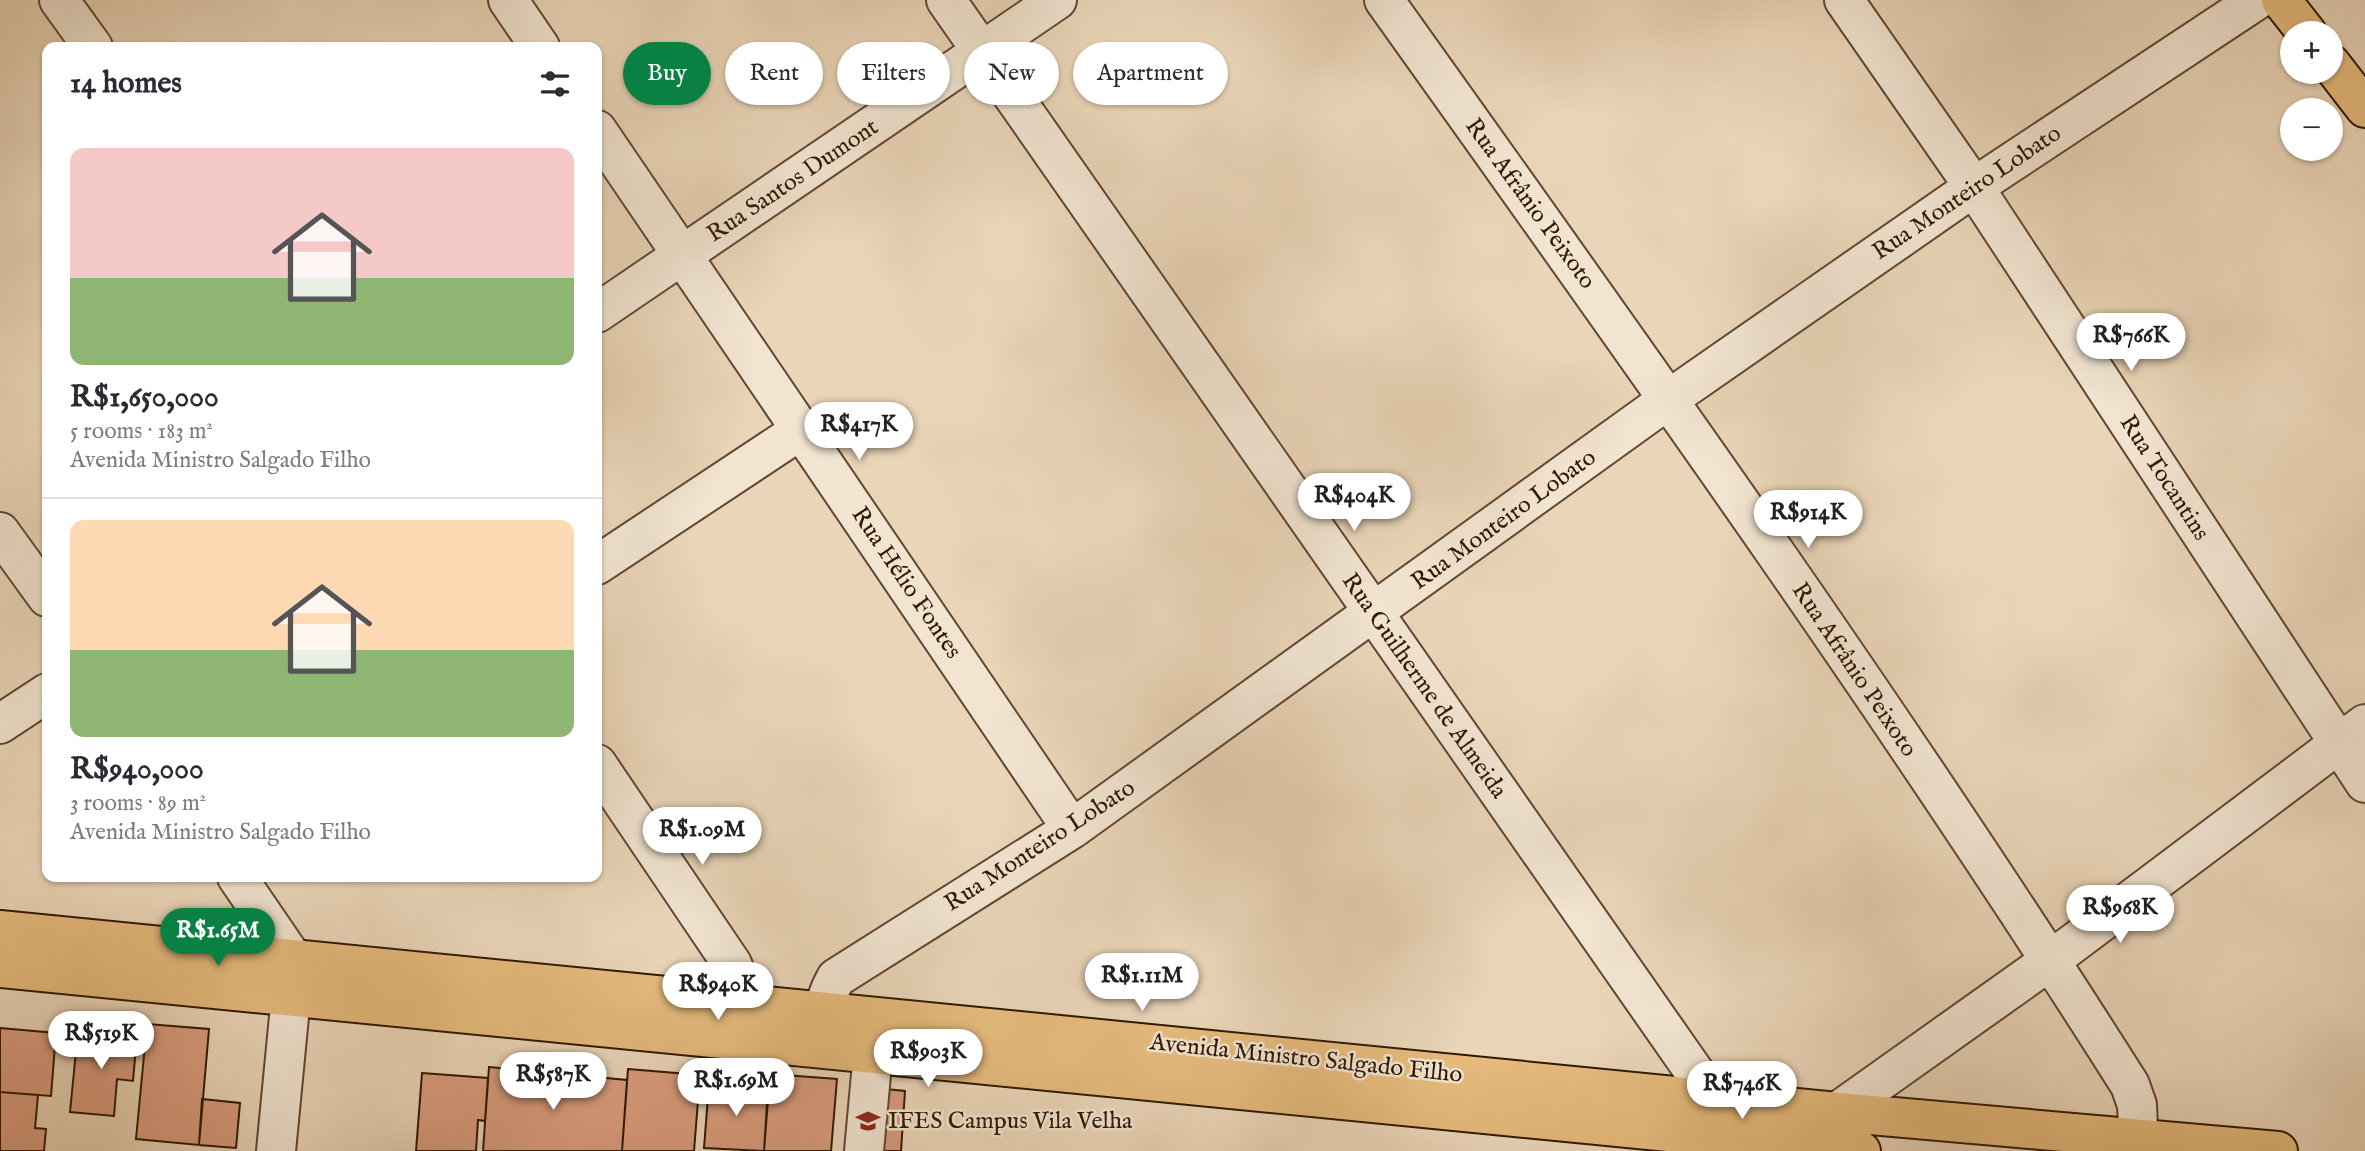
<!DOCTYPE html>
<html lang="en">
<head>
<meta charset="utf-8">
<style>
  :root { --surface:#fff; --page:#f2f2f3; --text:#2b2b33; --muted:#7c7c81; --line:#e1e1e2; --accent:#0b8043 }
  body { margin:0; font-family:"IM FELL English",serif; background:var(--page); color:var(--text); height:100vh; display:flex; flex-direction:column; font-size:26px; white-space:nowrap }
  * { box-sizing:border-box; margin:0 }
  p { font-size:23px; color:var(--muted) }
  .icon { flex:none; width:38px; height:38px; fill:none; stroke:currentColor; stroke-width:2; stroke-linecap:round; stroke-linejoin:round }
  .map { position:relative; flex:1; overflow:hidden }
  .panel { position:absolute; left:42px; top:42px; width:560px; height:840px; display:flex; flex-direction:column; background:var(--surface); border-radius:14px; box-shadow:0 2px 5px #0004 }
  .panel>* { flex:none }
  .guide { position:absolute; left:623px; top:42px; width:665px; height:63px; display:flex; gap:14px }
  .buttons { position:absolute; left:2280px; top:21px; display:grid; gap:14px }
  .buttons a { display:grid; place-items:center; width:63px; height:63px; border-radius:50%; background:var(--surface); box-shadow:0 2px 5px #0004; font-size:35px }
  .price { position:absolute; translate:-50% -60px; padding:0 16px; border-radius:24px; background:#fff; color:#222; font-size:23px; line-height:46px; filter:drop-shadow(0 2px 4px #0008) }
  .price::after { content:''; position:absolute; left:50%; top:42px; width:21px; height:16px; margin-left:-10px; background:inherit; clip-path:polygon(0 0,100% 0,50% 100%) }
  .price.active { background:var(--accent); color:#fff }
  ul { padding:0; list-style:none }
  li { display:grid; align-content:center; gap:14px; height:371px; padding:0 28px }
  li+li { border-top:2px solid var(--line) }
  li span { display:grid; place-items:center; height:217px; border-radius:14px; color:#555 }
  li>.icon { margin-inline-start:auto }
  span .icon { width:126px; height:126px; fill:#fffc; stroke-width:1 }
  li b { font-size:30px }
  h2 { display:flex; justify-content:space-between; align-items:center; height:84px; padding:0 28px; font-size:30px }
  .pill { padding:0 24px; border-radius:32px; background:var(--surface); box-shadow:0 2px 5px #0004; font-size:24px; line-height:63px }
  .pill.active { background:var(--accent); color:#fff }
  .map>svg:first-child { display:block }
</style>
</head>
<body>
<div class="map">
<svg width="2365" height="1151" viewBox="0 0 2365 1151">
  <rect width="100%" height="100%" fill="#ead5b8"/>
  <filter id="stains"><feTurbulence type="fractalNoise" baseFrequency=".00286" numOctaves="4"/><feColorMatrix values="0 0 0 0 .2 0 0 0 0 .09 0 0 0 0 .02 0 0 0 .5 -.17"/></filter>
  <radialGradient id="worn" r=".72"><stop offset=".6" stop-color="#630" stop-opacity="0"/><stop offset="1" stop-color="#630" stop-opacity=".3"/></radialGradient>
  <path fill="#d89c7d" stroke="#311804" stroke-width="2" d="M147,1024L209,1029L199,1145L136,1139Z
    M0,1028L56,1033L51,1096L0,1092Z
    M78,1031L137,1036L133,1081L117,1079L114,1116L70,1112Z
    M489,1067L627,1080L622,1151H483Z
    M628,1069L700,1075L694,1151H622Z
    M422,1073L488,1078L485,1121L478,1120L476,1151H416Z
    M770,1074L837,1079L831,1151H764Z
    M709,1084L768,1088L764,1151L704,1148Z
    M885,1089L905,1091L901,1151H882Z
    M0,1092L38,1095L35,1128L46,1129L44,1151H0Z
    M202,1099L240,1103L236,1148L199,1145Z"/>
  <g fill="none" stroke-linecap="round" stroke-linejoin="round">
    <g stroke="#5f4731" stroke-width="42">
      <path id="minor" d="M59,0L93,47
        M508,0L540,47
        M946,0L1714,1100L1711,1127
        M1384,0C1639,357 1895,714 2130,1085L2137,1105L2139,1151
        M1844,0L1974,187L2365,783
        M597,130L1072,829
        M597,313L1057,0
        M0,532L47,597
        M597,565L801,430
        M0,724L47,693
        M597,764L732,964L748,1002L749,1036
        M237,877L293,959
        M1835,1136L1837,1112L2051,960L2365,724
        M276,1151L291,996
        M864,1151L873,1053C834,1035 810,1024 836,978L1072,829L1669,399L1974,187L2257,0"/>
    </g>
    <g stroke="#311804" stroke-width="42">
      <path id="major" d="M2281,0L2307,33
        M2331,64L2365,108
        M0,930L1837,1112L2278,1151
        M0,968L1861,1151"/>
    </g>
    <use href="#minor" stroke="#f1e4d1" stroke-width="38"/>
    <use href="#major" stroke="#e5ba7c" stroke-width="38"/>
  </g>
  <defs>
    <g id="university-bare" transform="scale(1.89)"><path d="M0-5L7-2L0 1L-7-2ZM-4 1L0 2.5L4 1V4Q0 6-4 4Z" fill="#8f2418" stroke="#f1e4d1" stroke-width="2.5" paint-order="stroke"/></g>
  </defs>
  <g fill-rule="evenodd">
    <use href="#university-bare" x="868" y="1121"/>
  </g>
  <g text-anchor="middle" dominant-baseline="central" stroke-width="5" stroke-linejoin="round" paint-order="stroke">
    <g font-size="24" fill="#311804" stroke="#f1e4d1">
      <text transform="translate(793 181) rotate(-34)">Rua Santos Dumont</text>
      <text transform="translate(1967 193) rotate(-34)">Rua Monteiro Lobato</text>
      <text transform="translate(1530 204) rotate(54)">Rua Afrânio Peixoto</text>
      <text transform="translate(2164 478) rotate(57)">Rua Tocantins</text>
      <text transform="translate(1504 520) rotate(-36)">Rua Monteiro Lobato</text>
      <text transform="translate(906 583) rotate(56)">Rua Hélio Fontes</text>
      <text transform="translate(1854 670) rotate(56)">Rua Afrânio Peixoto</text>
      <text transform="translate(1424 686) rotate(55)">Rua Guilherme de Almeida</text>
      <text transform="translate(1040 846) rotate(-33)">Rua Monteiro Lobato</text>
      <text transform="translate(1306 1059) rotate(6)">Avenida Ministro Salgado Filho</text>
    </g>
    <g font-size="24" fill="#311804" stroke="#f1e4d1" text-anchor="start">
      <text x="888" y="1121">IFES Campus Vila Velha</text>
    </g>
  </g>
  <rect width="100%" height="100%" filter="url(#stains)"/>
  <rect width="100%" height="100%" fill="url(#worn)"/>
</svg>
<div class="buttons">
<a>+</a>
<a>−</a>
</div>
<b class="price" style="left:2131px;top:373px">R$766K</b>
<b class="price" style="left:859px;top:462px">R$417K</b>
<b class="price" style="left:1354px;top:533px">R$404K</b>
<b class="price" style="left:1808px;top:550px">R$914K</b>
<b class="price" style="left:702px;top:867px">R$1.09M</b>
<b class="price" style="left:2120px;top:945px">R$968K</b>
<b class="price active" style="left:218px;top:968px">R$1.65M</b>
<b class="price" style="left:1142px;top:1013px">R$1.11M</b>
<b class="price" style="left:718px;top:1022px">R$940K</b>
<b class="price" style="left:101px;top:1071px">R$519K</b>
<b class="price" style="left:928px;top:1089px">R$903K</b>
<b class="price" style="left:553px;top:1112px">R$587K</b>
<b class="price" style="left:736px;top:1118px">R$1.69M</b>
<b class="price" style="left:1742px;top:1121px">R$746K</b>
<div class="guide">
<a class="pill active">Buy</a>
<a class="pill">Rent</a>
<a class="pill">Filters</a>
<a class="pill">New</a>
<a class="pill">Apartment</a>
</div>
<section class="panel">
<h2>14 homes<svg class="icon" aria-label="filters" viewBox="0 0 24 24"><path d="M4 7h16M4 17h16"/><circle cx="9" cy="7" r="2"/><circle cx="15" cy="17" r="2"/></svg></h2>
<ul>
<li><span style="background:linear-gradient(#f6c9c9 60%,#8fb573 0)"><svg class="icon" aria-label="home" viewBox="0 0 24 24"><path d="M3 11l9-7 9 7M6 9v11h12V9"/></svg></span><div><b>R$1,650,000</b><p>5 rooms · 183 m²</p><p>Avenida Ministro Salgado Filho</p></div></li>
<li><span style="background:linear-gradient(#ffd9b3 60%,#8fb573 0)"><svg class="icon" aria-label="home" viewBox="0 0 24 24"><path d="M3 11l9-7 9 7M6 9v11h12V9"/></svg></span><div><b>R$940,000</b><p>3 rooms · 89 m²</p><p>Avenida Ministro Salgado Filho</p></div></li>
</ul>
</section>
</div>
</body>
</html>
